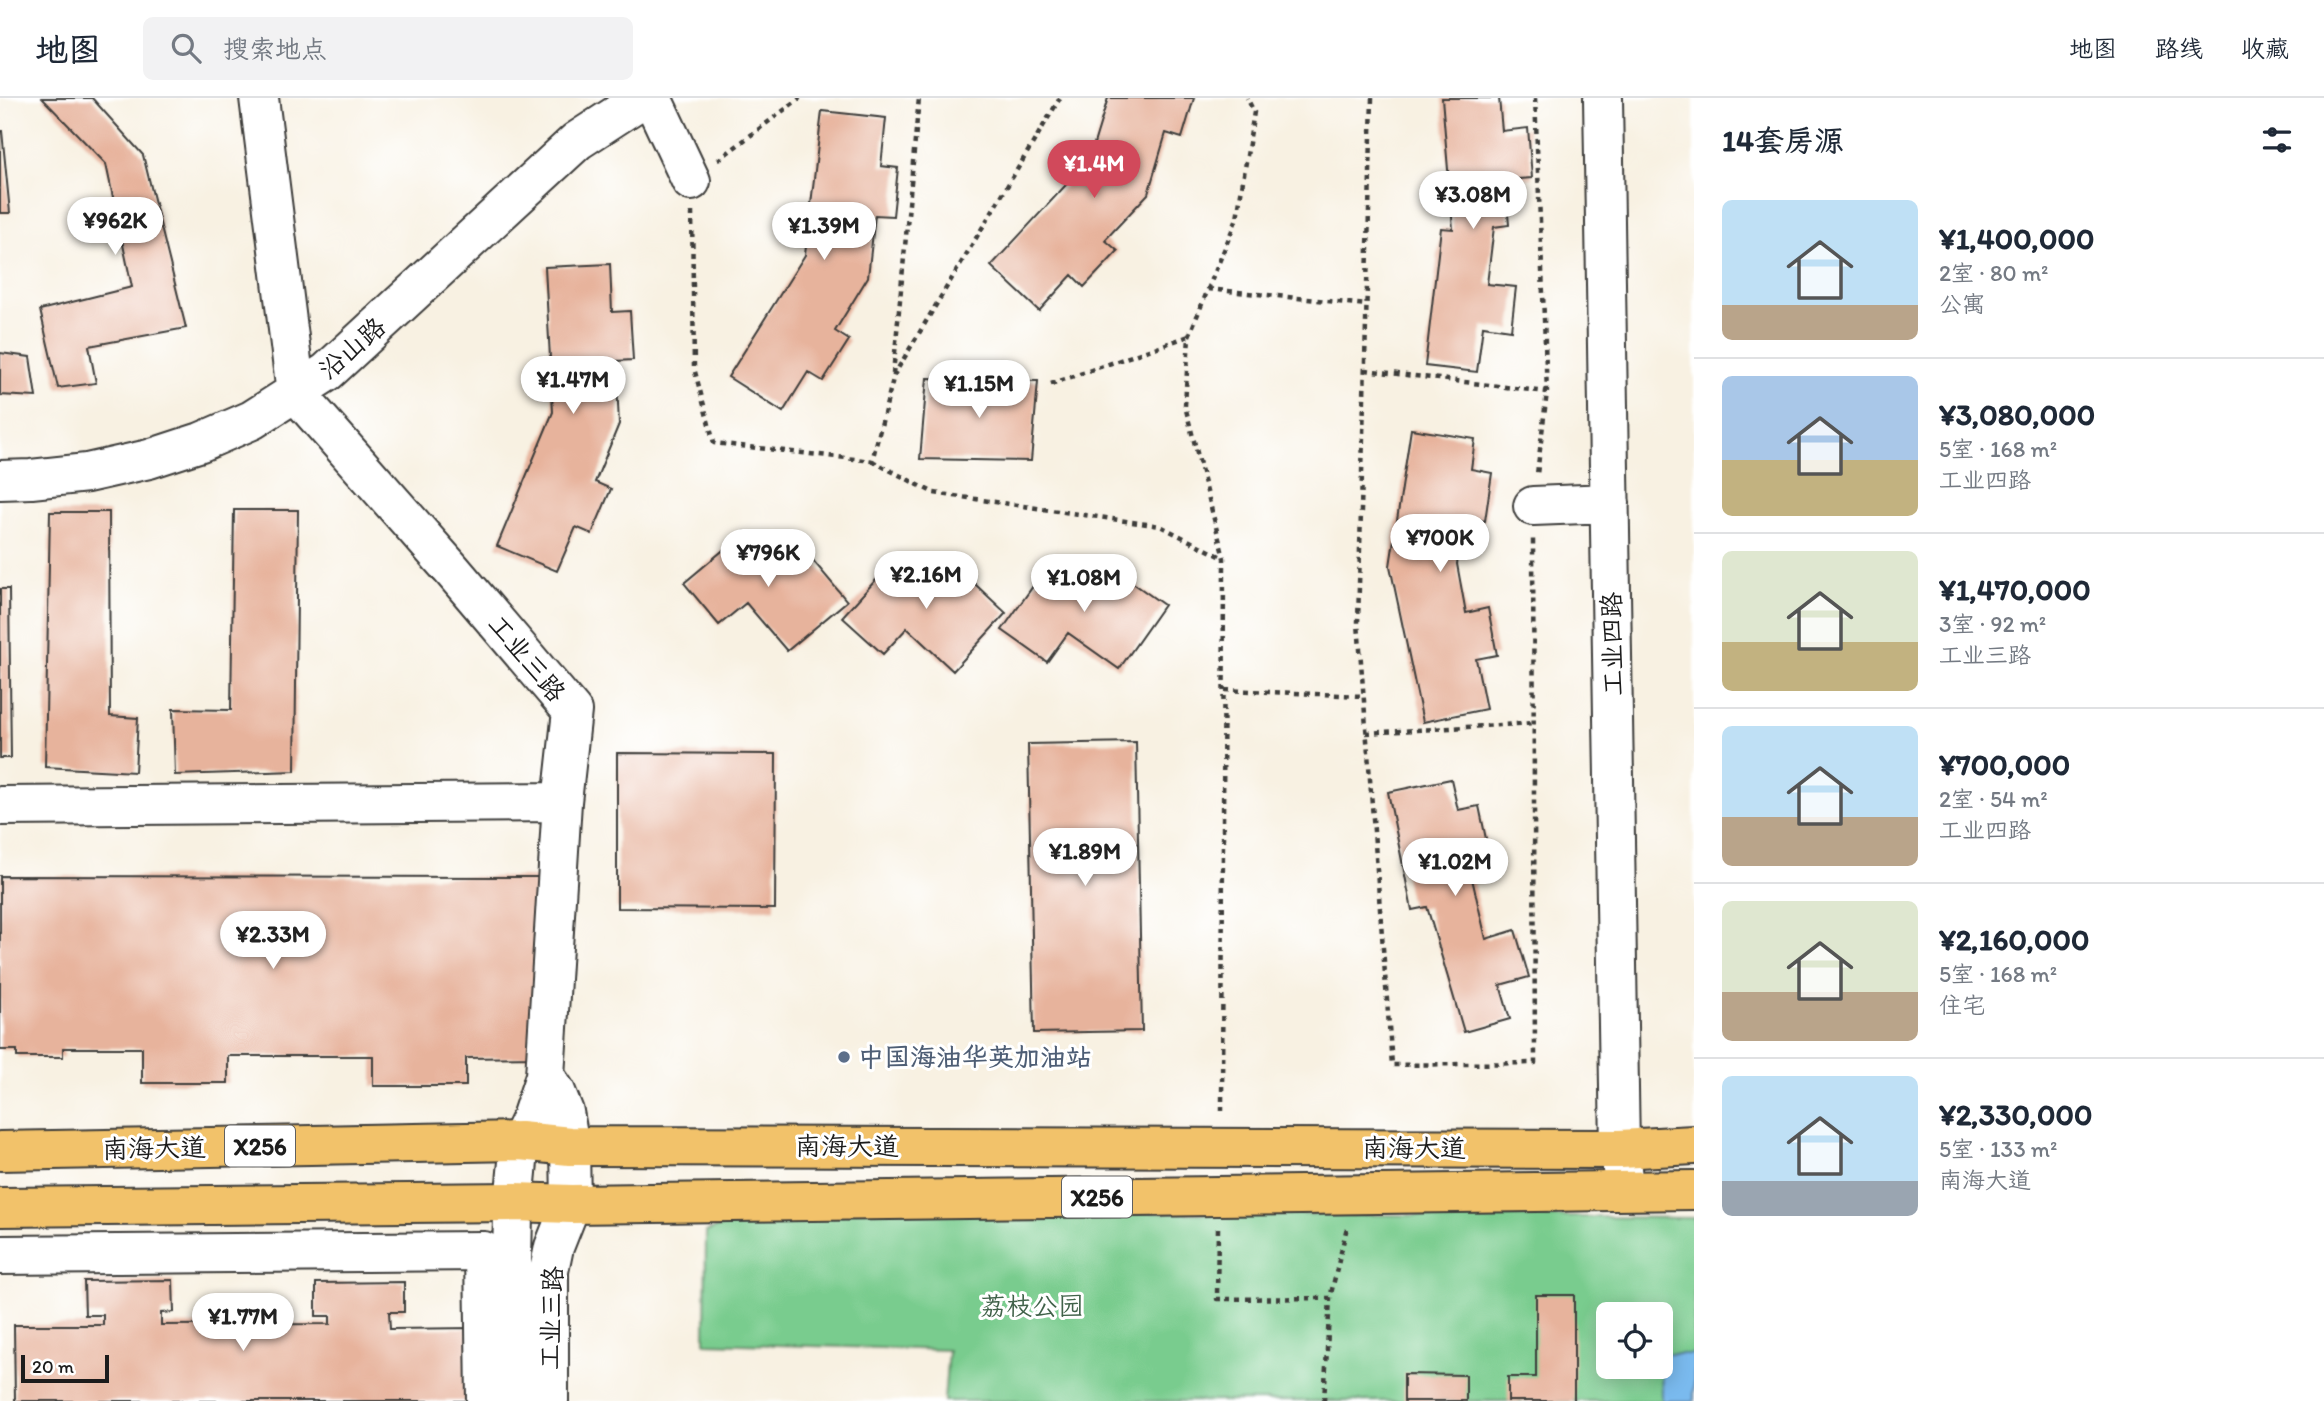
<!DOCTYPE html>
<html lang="zh">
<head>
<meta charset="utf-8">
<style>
  :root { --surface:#fff; --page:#f2f2f3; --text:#1f2937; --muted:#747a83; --line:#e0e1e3; --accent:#d1495b }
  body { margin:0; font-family:Itim,"LXGW WenKai TC",sans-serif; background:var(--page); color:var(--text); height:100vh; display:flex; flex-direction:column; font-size:26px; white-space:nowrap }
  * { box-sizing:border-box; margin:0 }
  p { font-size:23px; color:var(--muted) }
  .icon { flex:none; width:38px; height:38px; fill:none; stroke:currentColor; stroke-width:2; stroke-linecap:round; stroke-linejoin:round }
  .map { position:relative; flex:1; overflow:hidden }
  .details { display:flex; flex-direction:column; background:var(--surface); width:630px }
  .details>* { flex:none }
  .fabs { position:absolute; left:1596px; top:1204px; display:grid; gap:14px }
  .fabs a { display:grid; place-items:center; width:77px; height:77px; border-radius:10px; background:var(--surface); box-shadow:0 4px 18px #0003; font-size:35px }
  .scale { position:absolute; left:21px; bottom:18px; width:88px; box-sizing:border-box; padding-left:7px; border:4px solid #1c1c1c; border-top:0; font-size:19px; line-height:24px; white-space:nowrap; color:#1c1c1c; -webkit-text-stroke:5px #fff; paint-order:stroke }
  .price { position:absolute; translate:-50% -60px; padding:0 16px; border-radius:24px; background:#fff; color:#222; font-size:23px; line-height:46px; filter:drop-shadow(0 2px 4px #0008) }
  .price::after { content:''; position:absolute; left:50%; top:42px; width:21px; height:16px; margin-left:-10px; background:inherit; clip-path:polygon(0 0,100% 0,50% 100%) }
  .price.on { background:var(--accent); color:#fff }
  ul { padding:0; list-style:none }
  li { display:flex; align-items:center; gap:21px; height:175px; padding:0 28px }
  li+li { border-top:2px solid var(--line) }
  li span { display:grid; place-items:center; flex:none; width:196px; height:140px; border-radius:10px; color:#555 }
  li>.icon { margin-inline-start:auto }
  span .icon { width:84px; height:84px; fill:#fffc; stroke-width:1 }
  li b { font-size:30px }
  h2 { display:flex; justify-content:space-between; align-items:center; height:84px; padding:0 28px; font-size:30px }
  header { display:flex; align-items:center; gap:42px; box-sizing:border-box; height:98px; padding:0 35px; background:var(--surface); border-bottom:2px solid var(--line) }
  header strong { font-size:33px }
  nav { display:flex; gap:38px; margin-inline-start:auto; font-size:24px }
  .search { width:490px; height:63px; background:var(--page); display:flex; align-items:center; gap:18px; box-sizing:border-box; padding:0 24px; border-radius:10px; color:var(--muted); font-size:26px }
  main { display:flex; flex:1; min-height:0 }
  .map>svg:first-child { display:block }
</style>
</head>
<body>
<header>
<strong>地图</strong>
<div class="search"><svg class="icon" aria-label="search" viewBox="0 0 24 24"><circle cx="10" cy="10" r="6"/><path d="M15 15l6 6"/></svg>搜索地点</div>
<nav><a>地图</a><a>路线</a><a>收藏</a></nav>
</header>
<main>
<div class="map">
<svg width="1694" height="1303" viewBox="0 0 1694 1303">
  <rect width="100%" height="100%" fill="#fff"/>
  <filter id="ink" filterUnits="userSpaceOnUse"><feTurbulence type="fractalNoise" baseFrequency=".0143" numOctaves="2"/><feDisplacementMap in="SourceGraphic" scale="14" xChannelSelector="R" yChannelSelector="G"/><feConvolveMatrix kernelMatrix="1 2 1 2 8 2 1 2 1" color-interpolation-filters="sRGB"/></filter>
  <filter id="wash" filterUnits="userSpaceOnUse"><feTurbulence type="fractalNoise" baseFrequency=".00686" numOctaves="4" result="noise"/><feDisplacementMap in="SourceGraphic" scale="28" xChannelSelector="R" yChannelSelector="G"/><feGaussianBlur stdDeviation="1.57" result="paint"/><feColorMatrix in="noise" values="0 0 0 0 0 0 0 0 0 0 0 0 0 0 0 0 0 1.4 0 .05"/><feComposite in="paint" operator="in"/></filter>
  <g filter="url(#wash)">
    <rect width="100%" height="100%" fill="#f8f1e2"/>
    <path fill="#79cc8e" stroke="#4a7455" stroke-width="2" fill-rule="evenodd" d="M763,1111L1694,1120V1303H944L948,1252L705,1245L706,1134ZM1608,1216H1661V1269H1608Z"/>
    <path fill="#7abaee" stroke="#4b6b85" stroke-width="2" d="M1694,1256V1303H1662L1661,1256Z"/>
    <g id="blocks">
      <path fill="#e7b39c" d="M42,0H92L143,57L186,230L89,248L96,285L58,290L40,212L132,189L106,66Z
        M1108,0H1194L1182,40L1166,35L1148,96L1105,142L1118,153L1084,189L1072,177L1039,213L991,168L1089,62Z
        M1442,0H1499L1502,33L1528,30L1532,80L1505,82L1509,127L1494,129L1487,186L1516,189L1511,232L1483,228L1477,274L1425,268L1441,130L1453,131Z
        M822,13L886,20L881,68L898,70L893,118L875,117L868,179L835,233L849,242L823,283L808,274L783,314L728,279L805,157Z
        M0,33H2L10,115H0Z
        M610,166L612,214L630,213L633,262L616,263L619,326L595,384L611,391L592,436L576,429L557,473L497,448L553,314L545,169Z
        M0,255L30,259L36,299L0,297Z
        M927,280L1038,283L1031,363L920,361Z
        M1411,331L1475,341L1471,371L1492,375L1485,423L1464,419L1457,466L1466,515L1488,510L1497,557L1476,561L1486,611L1423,624L1390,468Z
        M234,412H298L295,673L175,677L173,611L231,612Z
        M50,414H109L110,618L138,620L135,674L45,669Z
        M745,434L769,463L795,441L847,503L787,553L746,505L719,527L684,485Z
        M896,460L924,485L947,460L1006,515L953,573L907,530L883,556L842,519Z
        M1099,461L1164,507L1119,571L1068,535L1047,564L1002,532L1048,467L1079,489Z
        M0,491H9L11,660H0Z
        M1136,644L1142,933L1034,935L1028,646Z
        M617,655L776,656L775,811L617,810Z
        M1451,681L1458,712L1479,708L1489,755L1467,759L1486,841L1515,832L1529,879L1500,887L1510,921L1464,934L1427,809L1412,812L1388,694Z
        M0,778L538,779L539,959L466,960V988H373V958H228V985H142V950H63V959H17V952H0Z
        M173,1182L174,1214L161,1215V1227L330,1226V1218H316V1185L404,1184V1214H389L390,1231L475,1230L476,1303H15L14,1227H103V1217H85L84,1183Z
        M1536,1197H1574V1303H1508V1279H1536Z
        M1404,1276L1466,1277V1303H1404Z"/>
    </g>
  </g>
  <g filter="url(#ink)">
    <use href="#blocks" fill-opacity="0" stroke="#3d3c3a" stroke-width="2"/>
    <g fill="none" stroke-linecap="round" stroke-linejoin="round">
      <g stroke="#3d3c3a" stroke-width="42">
        <path id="minor" d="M259,0L296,295
          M652,0L691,83
          M1603,0L1620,1051L1624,1091
          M296,295L452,472L572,613L562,704L545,978L531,1020L520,1043L513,1116L512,1163L517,1303
          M0,382L31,381L87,375L149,361L201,344L252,322L327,274L577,43L643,0
          M1533,408L1610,405
          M0,708L562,704
          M545,978L556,994L564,1014L570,1048L571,1106L554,1149L549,1173V1303
          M0,1157L484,1153L486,1303"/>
      </g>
      <g stroke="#3d3c3a" stroke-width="42">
        <path id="major" d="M0,1053L520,1043L570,1048L1620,1051L1694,1047
          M0,1109L515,1104L571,1106L1694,1092"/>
      </g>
      <path stroke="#3d3c3a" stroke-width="4.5" stroke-dasharray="5 5" stroke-linecap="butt" d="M1372,0L1358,525L1392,967L1535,965L1533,440
        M1535,0L1547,294L1537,376
        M718,62L800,0
        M692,114L694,270L714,345L872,363L894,277L1060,0
        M1208,191L1367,207
        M1365,272L1547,294
        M893,276L919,0
        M1051,286L1189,238
        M872,363L934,395L1160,428L1224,460
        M1225,592L1363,598
        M1366,635L1534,625
        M1222,1013L1224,460L1185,308L1189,238L1237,120L1254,14L1247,0
        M1218,1130L1217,1201L1330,1200L1347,1129
        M1324,1303L1330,1200"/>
      <use href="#minor" stroke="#fff" stroke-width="38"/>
      <use href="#major" stroke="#f2c26a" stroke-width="38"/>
    </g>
  </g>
  <circle fill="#5c6f8a" stroke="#fff" stroke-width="2.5" cx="844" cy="959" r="7"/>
  <g text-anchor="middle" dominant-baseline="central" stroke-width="6" stroke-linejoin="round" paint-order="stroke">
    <g fill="#fff" stroke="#606060" stroke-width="2">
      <rect x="225" y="1027.5" width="70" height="41" rx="5"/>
      <rect x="1062" y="1078.5" width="70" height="41" rx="5"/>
    </g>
    <g font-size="24" font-weight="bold" fill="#1c1c1c">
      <text x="260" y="1048">X256</text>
      <text x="1097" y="1099">X256</text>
    </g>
    <g font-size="26" fill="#1c1c1c" stroke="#fff">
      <text transform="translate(352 250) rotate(-41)">沿山路</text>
      <text transform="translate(1612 546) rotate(-91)">工业四路</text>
      <text transform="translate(527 560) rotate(50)">工业三路</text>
      <text x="847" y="1048">南海大道</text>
      <text transform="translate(154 1050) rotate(-1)">南海大道</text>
      <text x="1414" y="1050">南海大道</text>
      <text transform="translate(551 1220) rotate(-88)">工业三路</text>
    </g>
    <g font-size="26" font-weight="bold" fill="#4e5e75" stroke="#fff" text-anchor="start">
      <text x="858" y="959">中国海油华英加油站</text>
    </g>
    <g font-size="26" fill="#41624a" stroke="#fff">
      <text x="1032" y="1208">荔枝公园</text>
    </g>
  </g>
</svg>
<div class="fabs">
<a><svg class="icon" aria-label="locate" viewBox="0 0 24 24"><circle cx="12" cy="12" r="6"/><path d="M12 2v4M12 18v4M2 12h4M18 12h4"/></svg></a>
</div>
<div class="scale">20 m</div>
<b class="price on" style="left:1094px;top:102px">¥1.4M</b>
<b class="price" style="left:1473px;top:133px">¥3.08M</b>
<b class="price" style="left:115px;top:159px">¥962K</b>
<b class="price" style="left:824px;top:164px">¥1.39M</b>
<b class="price" style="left:573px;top:318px">¥1.47M</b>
<b class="price" style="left:979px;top:322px">¥1.15M</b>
<b class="price" style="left:1440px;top:476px">¥700K</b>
<b class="price" style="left:768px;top:491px">¥796K</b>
<b class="price" style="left:926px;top:513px">¥2.16M</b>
<b class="price" style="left:1084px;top:516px">¥1.08M</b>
<b class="price" style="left:1085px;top:790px">¥1.89M</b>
<b class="price" style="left:1455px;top:800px">¥1.02M</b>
<b class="price" style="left:273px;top:873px">¥2.33M</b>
<b class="price" style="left:243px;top:1255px">¥1.77M</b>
</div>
<section class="details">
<h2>14套房源<svg class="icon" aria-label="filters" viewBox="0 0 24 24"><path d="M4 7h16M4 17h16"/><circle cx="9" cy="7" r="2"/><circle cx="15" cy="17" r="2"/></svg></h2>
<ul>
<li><span style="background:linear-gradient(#bfe0f5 75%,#b9a48a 0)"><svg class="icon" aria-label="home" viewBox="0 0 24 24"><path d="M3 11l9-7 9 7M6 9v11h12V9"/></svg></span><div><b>¥1,400,000</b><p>2室 · 80 m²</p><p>公寓</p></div></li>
<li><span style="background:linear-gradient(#a9c7e8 60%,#c2b280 0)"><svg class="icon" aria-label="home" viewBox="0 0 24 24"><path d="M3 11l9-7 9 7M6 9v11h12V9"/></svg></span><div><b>¥3,080,000</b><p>5室 · 168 m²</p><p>工业四路</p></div></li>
<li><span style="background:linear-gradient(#dfe7d0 65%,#c2b280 0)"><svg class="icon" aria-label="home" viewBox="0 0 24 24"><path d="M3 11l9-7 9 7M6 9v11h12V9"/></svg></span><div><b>¥1,470,000</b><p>3室 · 92 m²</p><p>工业三路</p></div></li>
<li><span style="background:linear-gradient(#bfe0f5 65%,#b9a48a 0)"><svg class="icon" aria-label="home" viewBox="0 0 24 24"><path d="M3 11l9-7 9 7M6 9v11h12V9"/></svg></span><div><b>¥700,000</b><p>2室 · 54 m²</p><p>工业四路</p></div></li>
<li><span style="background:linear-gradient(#dfe7d0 65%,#b9a48a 0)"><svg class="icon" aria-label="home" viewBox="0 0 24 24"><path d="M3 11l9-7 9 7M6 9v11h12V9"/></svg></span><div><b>¥2,160,000</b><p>5室 · 168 m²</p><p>住宅</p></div></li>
<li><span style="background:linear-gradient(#bfe0f5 75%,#9aa5b1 0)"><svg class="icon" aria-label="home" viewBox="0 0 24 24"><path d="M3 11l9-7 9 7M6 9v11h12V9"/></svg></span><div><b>¥2,330,000</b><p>5室 · 133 m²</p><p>南海大道</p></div></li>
</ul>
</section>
</main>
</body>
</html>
